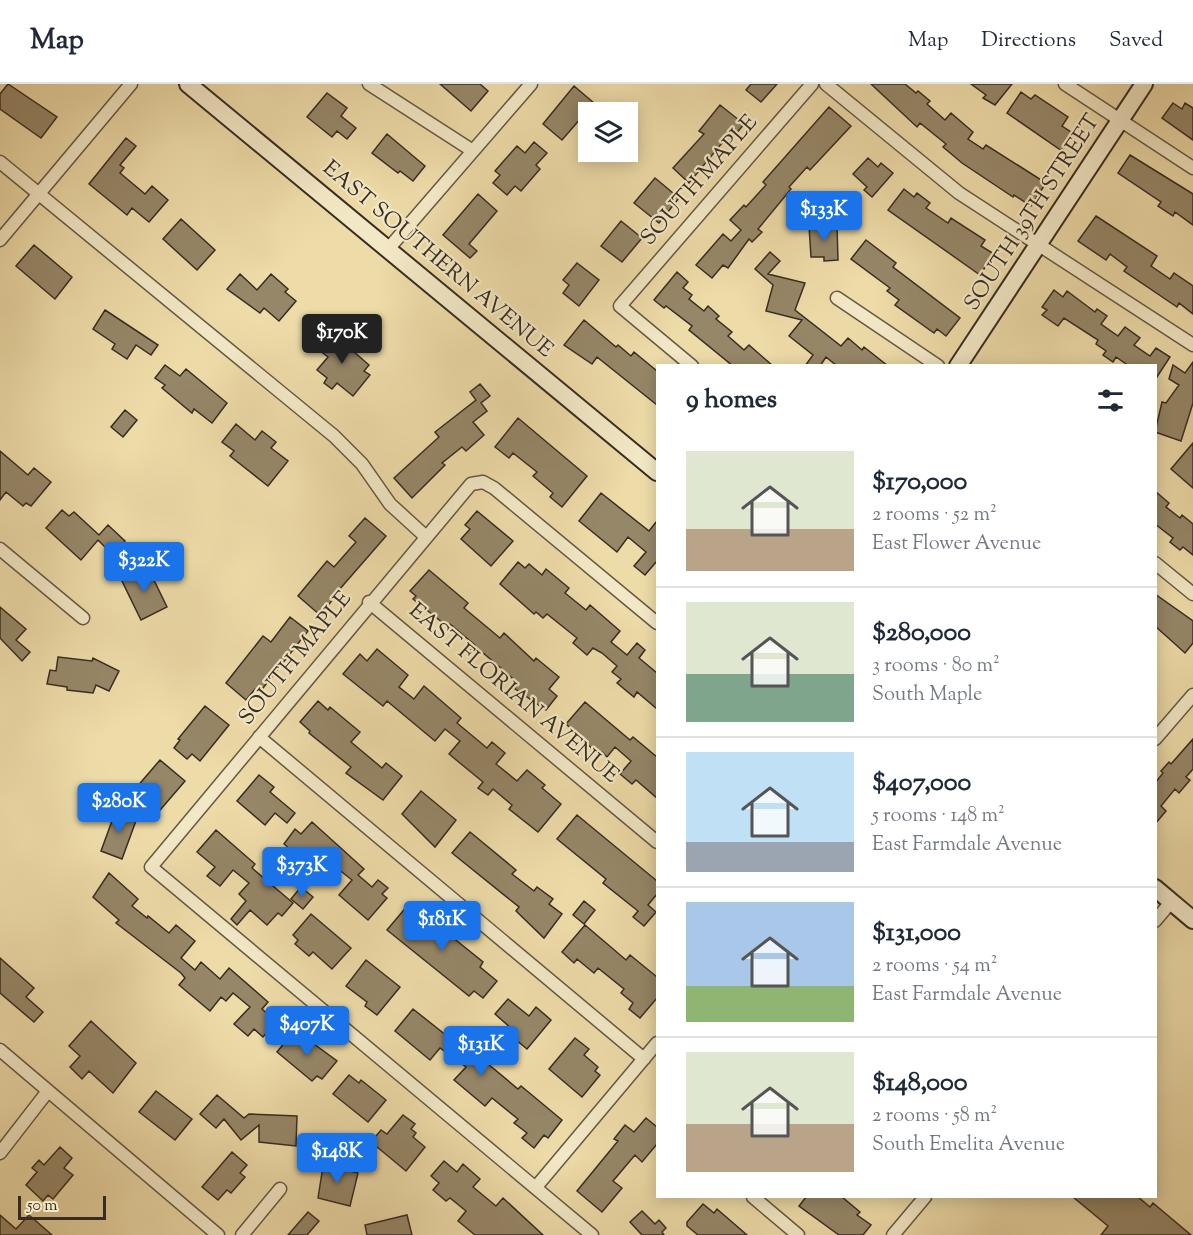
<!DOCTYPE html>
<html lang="en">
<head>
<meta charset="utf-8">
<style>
  :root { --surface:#fff; --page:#f6f6f7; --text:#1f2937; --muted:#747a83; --line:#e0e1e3; --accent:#1a73e8 }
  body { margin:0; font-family:"Sorts Mill Goudy",serif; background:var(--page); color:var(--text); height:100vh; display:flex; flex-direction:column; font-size:22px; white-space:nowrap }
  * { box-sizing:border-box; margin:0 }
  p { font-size:20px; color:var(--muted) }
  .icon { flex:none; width:33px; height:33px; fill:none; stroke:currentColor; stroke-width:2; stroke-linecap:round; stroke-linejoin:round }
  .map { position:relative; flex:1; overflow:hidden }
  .drawer { position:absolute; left:656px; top:280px; width:501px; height:834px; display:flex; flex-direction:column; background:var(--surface); border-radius:0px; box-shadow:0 3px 15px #0003 }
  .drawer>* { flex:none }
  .fabs { position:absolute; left:578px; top:18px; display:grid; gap:12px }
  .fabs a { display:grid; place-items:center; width:60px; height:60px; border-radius:0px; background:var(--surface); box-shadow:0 3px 15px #0003; font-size:30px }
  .scale { position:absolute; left:18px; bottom:15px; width:88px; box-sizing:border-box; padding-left:6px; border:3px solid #382c22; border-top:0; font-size:16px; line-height:21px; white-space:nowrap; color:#382c22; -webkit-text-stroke:4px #f3e8c6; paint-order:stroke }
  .price { position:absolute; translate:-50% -51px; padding:0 14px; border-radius:6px; background:var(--accent); color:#fff; font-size:20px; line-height:39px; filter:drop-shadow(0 2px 3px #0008) }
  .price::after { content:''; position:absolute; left:50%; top:36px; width:18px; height:14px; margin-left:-9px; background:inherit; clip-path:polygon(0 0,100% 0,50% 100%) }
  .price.selected { background:#222; color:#fff }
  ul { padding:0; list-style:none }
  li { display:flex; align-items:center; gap:18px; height:150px; padding:0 30px }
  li+li { border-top:2px solid var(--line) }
  li span { display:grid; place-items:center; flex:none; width:168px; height:120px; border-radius:0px; color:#555 }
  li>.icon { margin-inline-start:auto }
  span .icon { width:72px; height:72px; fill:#fffc; stroke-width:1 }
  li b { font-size:26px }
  h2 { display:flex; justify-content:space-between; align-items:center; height:72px; padding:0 30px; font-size:26px }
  header { display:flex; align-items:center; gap:36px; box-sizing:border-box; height:84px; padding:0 30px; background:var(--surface); border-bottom:2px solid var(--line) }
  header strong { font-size:28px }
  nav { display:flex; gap:33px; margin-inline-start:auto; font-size:21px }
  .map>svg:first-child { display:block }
</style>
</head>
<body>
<header>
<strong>Map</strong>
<nav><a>Map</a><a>Directions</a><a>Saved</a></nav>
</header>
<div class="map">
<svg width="1193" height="1151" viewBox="0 0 1193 1151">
  <rect width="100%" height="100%" fill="#eddba8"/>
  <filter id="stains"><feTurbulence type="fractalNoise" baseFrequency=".00333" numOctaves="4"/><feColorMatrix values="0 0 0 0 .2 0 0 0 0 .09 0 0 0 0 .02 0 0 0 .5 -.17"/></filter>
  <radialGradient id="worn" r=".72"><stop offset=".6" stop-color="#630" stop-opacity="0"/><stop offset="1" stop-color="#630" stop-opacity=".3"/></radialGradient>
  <path fill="#968768" stroke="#382c22" stroke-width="1.5" d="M8,0L57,33L41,54L0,25V10Z
    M440,0H480L488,7L471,27Z
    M751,0H777L761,18L746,6Z
    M871,0H905L916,9L918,7L930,17L927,20L945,36L951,29L973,48L968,55L983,65L986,61L1046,99L1031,122L1014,111L1013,113L962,79L943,63L946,60L920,39L917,43Z
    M971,0H1012L995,21L983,14L986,11Z
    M574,2L594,19L562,56L543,40Z
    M1021,8L1031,15L1035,11L1068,33L1062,42L1074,50L1062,67L1007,29Z
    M327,9L347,24L341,32L356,44L347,55L337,47L332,53L307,33Z
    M1173,19L1182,25L1185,19L1193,24V56L1162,34Z
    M720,21L744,40L731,56L727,53L689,99L673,84L704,50L699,47Z
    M829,23L851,42L810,86L807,83L789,103L791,105L758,145L762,148L752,158L749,155L728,184L723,181L712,194L696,181L723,150L731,157L741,146L730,136L744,121L746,123L766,101L763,98Z
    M387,50L425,82L413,97L400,87L398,89L372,69Z
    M126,54L136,62L120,81L124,84L120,89L145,110L152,102L168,116L149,138L132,124L127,131L89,100Z
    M534,58L547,69L536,81L540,85L521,107L515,102L507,111L493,99L500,91L495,87L517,62L525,69Z
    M1130,71L1193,110V141L1175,128L1173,132L1158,122L1161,118L1118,89Z
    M868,74L878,83L881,79L893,89L872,113L864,106L867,103L853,90Z
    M655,94L679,114L659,139L634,119Z
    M904,105L914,113L917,109L930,119L926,124L948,139L951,134L985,156L981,162L994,170L980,191L888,126Z
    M478,110L497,127L469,160L477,167L470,174L443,151Z
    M1096,132L1157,172L1151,182L1170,195L1174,189L1193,202V230L1179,219L1177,223L1124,187L1127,183L1110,170L1106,176L1078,157Z
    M181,135L215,166L197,186L163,155Z
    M621,137L642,154L622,178L601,162Z
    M837,141L838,176L824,177V173H811L809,142Z
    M866,156L896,179L893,183L960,234L946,252L937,245L934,249L895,221L899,216L887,207L890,204L851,175Z
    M34,161L72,193L55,215L16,182Z
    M770,168L780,177L768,190L805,199L795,226L841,262L848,254L862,266L864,263L888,282H837L826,273L820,282H805L813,271L789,252L802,236L766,227L773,201L755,185Z
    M577,179L599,196L579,222L563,209L569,201L563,196Z
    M677,188L688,198L683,204L692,211L689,215L704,227L708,222L719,232L716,235L732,248L728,252L744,266L749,261L773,282H733L689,246L692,242L666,222L664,224L654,216Z
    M240,190L257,206L271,190L288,205L285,208L296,217L279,237L264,224L260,229L227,205Z
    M1054,206L1063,213L1067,207L1095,228L1097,225L1107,232L1101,240L1118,252L1125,243L1140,254L1134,261L1150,272L1156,264L1170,273L1155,296V282H1129L1116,273L1113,278L1103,271L1106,267L1096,260L1098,256L1064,234L1058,242L1042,231L1047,226L1042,223Z
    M105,226L158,261L151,271L136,261L127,275L112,265L115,260L93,245Z
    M584,236L616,263L618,261L631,272L634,268L657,287V321L597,273L592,280L564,261Z
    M329,246L369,281L364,287L370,291L353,312L337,299L332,305L324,299L327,294L317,286L328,273L315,263Z
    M1193,278V319L1181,357L1155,348L1162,318L1166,319L1179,301L1169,295L1173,281L1185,289Z
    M165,281L180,292L186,285L227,319L212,339L194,325L192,329L162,304L165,301L155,294Z
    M480,300L490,312L481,319L487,327L473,338L484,351L466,367L462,363L442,379L445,381L412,414L394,394L439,353L435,348L476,316L470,308Z
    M125,326L137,336L123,353L111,343Z
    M518,334L587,392L562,423L550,413L553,409L533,392L537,388L513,369L509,374L495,363Z
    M236,340L255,356L262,347L276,358L271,364L288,377L268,402L230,372L234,367L222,358Z
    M1193,359V404L1171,385Z
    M0,367L28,391L34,384L51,398L31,422L26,419L23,422L6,408L0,416Z
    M1155,407L1169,419L1166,423L1180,434L1182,431L1193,440V471L1183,463L1180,466L1170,458L1173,454L1155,440Z
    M601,409L649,447L657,437V477L645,491L634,482L646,468L628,453L617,468L579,437Z
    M62,426L69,432L74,428L99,451L108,441L125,457L112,470L98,456L81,476L46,444Z
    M477,427L513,457L491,482L461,455L470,445L465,441Z
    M365,434L386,452L339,506L321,532L298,512L327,477L334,483L356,458L349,452Z
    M518,478L525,484L529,480L542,491L546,485L569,504L565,509L586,526L590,521L620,547L611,558L627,571L637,559L645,566L639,574L657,589V625L637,608L634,613L617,599L621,595L612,588L617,582L602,569L593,564L587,571L573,559L577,554L547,530L543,534L536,528L534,530L500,500Z
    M144,484H148L167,523L141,536L121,495Z
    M429,486L468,519L464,524L500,554L504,549L534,577L536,574L559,593L549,605L557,612L546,626L514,604L518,599L482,568L478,572L471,566L475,561L450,540L448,543L413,515L416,512L410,507Z
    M1155,510L1193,537V559L1185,569L1155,542Z
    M0,523L26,545L16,556L30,568L22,577L0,554Z
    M290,533L308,547L259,609L255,605L246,616L226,599L263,552L271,558Z
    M377,565L408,591L399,603L414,615L424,602L461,634L457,639L487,664L492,658L505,669L496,680L517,697L527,686L545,701L542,704L561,720L538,748L509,725L512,721L493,705L488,711L478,704L483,698L449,670L460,657L445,645L435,657L387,617L383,622L343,590L360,570L367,577Z
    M58,573L92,577L93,574L119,587L109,607L96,601L93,609L67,606V603L47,600L50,586L56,587Z
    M318,617L328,626L330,623L360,648L351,658L382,684L386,679L402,692L383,716L346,689L351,683L309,649L310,647L300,638Z
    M585,618L630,656L633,653L657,673V714L636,696L632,700L620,690L631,677L615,663L607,673L602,668L599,671L566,640Z
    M205,622L229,641L200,677L192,670L187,675L174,664L180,656L178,655Z
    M1193,655V685L1186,693L1190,696L1179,709L1175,705L1161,722L1166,727L1155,740V699L1163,689L1161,687L1169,678L1171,680Z
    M160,676L185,697L155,732L130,711Z
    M259,691L274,703L270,708L295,729L287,739L275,729L265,741L237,717Z
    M421,707L456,736L435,763L402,730Z
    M116,726L137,734L122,775L101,767Z
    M577,731L657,797V810L648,821L656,828L644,842L633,833L638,827L603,799L606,795L557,755Z
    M312,738L364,785L358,791L372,803L378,796L388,804L382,810L387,814L368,836L339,811L352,796L333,781L323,793L284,760L295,745L301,750Z
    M216,746L255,780L252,784L293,819L282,832L278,829L267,841L250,826L237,841L231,835L246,817L239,810L249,799L233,786L220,802L207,792L215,783L197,768Z
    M470,748L516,786L512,790L534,807L537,803L553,815L549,820L562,830L544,854L516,827L519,823L452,769Z
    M109,789L138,815L132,822L147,834L148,832L169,849L176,841L195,857L181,874L195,886L201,878L220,895L229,884L268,918L262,925L276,938L263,953L254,945L248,952L234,940L250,923L233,909L226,917L221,913L210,927L179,901L185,894L181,889L116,839L119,836L93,813Z
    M301,803L313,813L303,825L291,815Z
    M584,817L595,826L584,840L573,831Z
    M408,821L423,834L427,829L438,838L436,840L483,878L480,883L497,897L483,914L474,907L469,912L387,846Z
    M311,830L351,864L332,885L313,868L309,872L295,860L298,856L293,851Z
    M585,841L626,876L630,871L657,893V914L640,934L629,925L633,919L621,909L624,905L598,884L594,889L577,875L574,879L562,868Z
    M0,874L34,904L26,913L43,928L34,938L0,909Z
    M366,876L400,903L377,931L365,922L367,918L346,902Z
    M508,915L529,932L536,923L551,936L527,965L509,950L512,945L495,930Z
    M413,925L447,952L452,945L485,971L482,975L518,1005L521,1002L562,1036L548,1054L544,1051L534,1064L522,1054L527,1049L514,1039L518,1035L492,1014L485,1022L454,996L466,983L440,964L430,976L395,947Z
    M91,937L136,979L113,1009L89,987L82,995L70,983L80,972L69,962Z
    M295,946L337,977L322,995L317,992L312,997L277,968Z
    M575,954L589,965L584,971L598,983L595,987L600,991L582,1013L549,985Z
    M349,991L359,999L361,996L386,1016L368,1038L333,1010Z
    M156,1007L192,1035L175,1056L139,1028Z
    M217,1011L244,1034L249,1030L297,1032L296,1062L259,1058V1041L241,1056L224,1035L216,1044L200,1030Z
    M403,1031L415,1040L411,1045L416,1049L413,1053L425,1063L406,1087L371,1058L381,1046L387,1050Z
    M646,1034L657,1043V1060L642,1078L635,1071L613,1097L622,1104L602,1128L577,1107L618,1057L614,1055L625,1041L634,1048Z
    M60,1063L72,1074L64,1084L73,1091L53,1115L48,1111L43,1117L26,1101L37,1088L32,1084L39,1076L44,1081Z
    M232,1068L247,1081L240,1089L245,1093L231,1109L227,1106L218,1116L202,1103Z
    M324,1076L338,1079L337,1084L358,1089L350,1122L318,1114Z
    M444,1077L457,1088L463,1080L480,1095L473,1103L496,1122L503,1114L543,1151H475L458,1137L466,1127L450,1114L446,1117L433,1106L439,1099L431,1092Z
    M806,1113H842L860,1128L857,1131L871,1141L863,1151H839L799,1122Z
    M1073,1113H1138L1150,1123L1153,1119L1191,1151H1101L1108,1142Z
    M703,1120L714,1129L717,1125L747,1151H698L687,1142V1138Z
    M642,1127L655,1140L659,1136L666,1144L662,1148L664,1151H642L630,1138Z
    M308,1128L319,1137L307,1151H288Z
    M0,1131L16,1145L29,1131L52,1151H0Z
    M407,1131L412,1151H367L365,1141Z"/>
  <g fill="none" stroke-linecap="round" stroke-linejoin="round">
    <g stroke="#655844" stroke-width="15">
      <path id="street" d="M369,0L473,67
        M826,0L959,109L1193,261
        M1065,0L1193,84
        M0,78L334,352L362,380L390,420L425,452
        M0,156L131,0
        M389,164L531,0
        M837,214L938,282
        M692,282L620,222L812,0
        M0,465L83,534
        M1155,479L1193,510
        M369,518L657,758
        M259,653L644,975
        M1155,655L1193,611
        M1155,837L1171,818
        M0,966L218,1151
        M0,1069L48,1007
        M536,1103L657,959
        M753,1113L798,1151
        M242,1151L280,1105
        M592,1151L151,783L471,400L483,398L494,404L657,539
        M893,1151L925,1113"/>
    </g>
    <g stroke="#382c22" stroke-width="20">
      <path id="secondary" d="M188,0L657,388
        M958,282L1144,0
        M1155,804L1193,836"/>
    </g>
    <use href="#street" stroke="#f3e8c6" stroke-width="12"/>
    <use href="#secondary" stroke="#f3e8c6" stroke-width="16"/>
  </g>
  <g text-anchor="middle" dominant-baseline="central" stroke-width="4.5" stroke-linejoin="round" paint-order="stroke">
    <g font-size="22" fill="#382c22" stroke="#f3e8c6">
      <text transform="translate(700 97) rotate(-49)">SOUTH MAPLE</text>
      <text transform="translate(1033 129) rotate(-57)">SOUTH 39TH STREET</text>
      <text transform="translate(437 176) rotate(40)">EAST SOUTHERN AVENUE</text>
      <text transform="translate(296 575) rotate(-51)">SOUTH MAPLE</text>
      <text transform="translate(513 610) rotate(40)">EAST FLORIAN AVENUE</text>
    </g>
  </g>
  <rect width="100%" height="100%" filter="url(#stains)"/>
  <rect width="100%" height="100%" fill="url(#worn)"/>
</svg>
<div class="fabs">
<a><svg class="icon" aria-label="layers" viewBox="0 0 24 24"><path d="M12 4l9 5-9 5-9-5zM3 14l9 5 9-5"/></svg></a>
</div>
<div class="scale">50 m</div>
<b class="price" style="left:824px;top:158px">$133K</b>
<b class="price selected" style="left:342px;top:281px">$170K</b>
<b class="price" style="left:144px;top:509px">$322K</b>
<b class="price" style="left:119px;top:750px">$280K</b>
<b class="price" style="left:302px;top:814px">$373K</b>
<b class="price" style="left:442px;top:868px">$181K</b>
<b class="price" style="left:307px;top:973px">$407K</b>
<b class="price" style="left:481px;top:993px">$131K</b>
<b class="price" style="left:337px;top:1100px">$148K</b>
<section class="drawer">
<h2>9 homes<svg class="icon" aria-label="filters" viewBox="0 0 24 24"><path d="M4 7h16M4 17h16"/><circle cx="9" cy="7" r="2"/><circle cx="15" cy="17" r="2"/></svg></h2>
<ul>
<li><span style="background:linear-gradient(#dfe7d0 65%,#b9a48a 0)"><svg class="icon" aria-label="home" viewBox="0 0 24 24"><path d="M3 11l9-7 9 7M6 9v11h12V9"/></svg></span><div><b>$170,000</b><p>2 rooms · 52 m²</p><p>East Flower Avenue</p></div></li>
<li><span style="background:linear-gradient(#dfe7d0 60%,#7fa58c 0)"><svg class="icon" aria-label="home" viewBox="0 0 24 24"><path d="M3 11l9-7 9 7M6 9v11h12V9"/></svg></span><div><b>$280,000</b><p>3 rooms · 80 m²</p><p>South Maple</p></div></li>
<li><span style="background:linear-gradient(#bfe0f5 75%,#9aa5b1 0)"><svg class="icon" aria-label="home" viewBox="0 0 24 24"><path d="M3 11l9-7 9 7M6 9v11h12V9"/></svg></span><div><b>$407,000</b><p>5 rooms · 148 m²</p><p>East Farmdale Avenue</p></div></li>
<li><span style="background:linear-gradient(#a9c7e8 70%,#8fb573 0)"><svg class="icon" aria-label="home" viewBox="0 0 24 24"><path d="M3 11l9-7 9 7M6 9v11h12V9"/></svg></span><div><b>$131,000</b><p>2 rooms · 54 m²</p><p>East Farmdale Avenue</p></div></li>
<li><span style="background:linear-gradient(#dfe7d0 60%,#b9a48a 0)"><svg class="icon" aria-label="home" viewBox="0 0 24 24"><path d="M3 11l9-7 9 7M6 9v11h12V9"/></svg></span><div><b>$148,000</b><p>2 rooms · 58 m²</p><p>South Emelita Avenue</p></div></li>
</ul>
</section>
</div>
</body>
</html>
